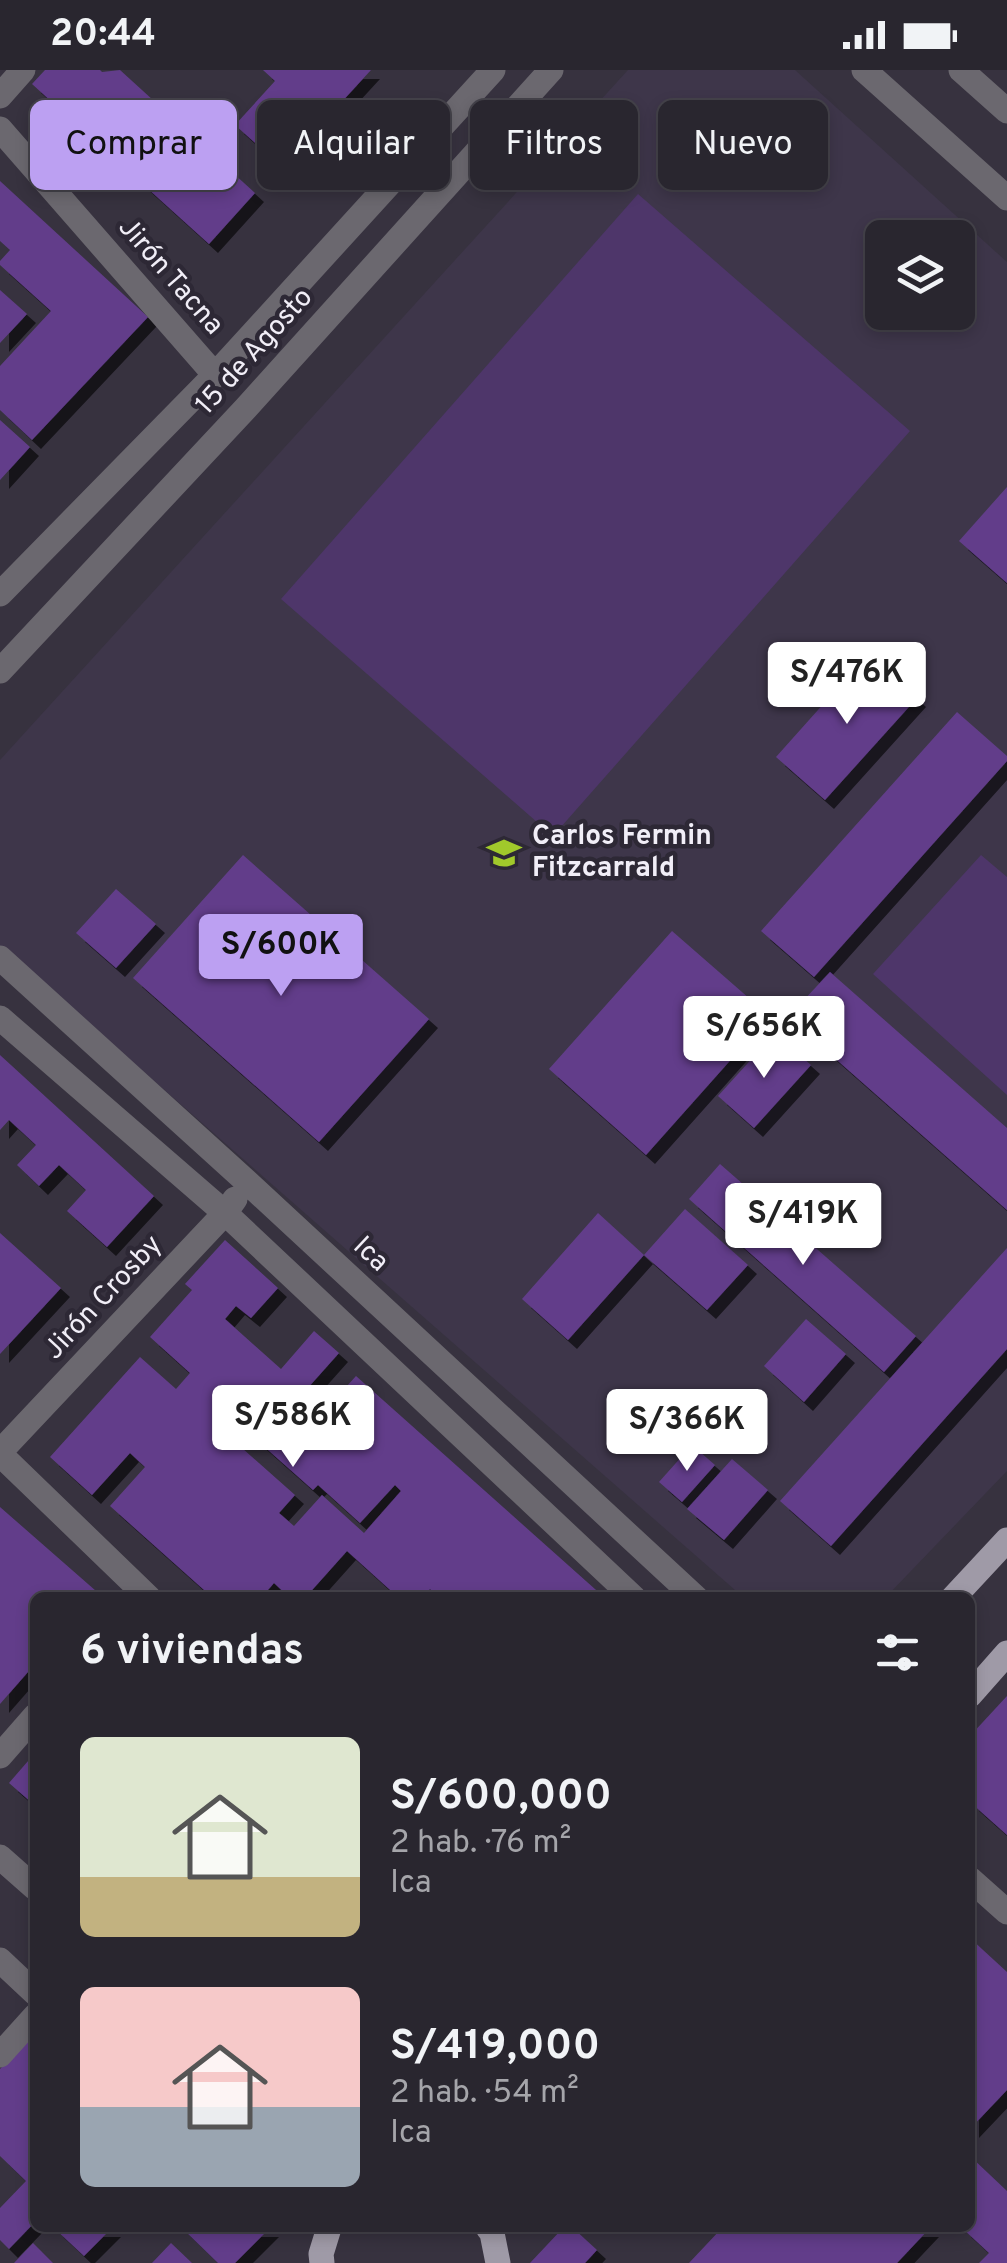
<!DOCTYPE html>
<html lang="es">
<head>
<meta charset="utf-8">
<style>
  :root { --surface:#29262f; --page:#312e37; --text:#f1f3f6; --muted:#a5a5aa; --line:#45434b; --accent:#bca0f2 }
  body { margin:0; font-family:Overpass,sans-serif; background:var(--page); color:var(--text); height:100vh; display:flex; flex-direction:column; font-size:38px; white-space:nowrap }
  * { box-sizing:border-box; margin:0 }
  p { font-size:32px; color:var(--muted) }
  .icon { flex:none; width:55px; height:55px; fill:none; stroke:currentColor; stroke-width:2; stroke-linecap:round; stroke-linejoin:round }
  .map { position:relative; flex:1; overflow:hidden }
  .sheet { position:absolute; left:30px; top:1522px; width:945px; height:640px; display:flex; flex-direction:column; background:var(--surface); border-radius:15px; box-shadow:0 5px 15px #0003,0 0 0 2px var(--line) }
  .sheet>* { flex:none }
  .guide { position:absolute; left:30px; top:30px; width:948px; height:90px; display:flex; gap:20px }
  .fabs { position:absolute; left:865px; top:150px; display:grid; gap:20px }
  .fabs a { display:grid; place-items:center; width:110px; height:110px; border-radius:15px; background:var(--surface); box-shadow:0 5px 15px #0003,0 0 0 2px var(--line); font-size:50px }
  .price { position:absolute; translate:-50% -85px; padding:0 22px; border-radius:10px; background:#fff; color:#222; font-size:32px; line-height:65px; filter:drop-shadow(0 2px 5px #0008) }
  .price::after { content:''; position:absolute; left:50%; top:60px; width:30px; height:22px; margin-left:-15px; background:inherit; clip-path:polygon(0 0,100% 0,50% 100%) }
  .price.current { background:var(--accent); color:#111 }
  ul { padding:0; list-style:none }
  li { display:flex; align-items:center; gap:30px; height:250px; padding:0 50px }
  li span { display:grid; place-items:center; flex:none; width:280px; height:200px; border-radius:15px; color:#555 }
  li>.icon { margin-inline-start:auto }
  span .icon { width:120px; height:120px; fill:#fffc; stroke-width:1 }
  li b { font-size:42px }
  h2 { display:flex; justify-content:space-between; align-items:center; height:120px; padding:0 50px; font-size:42px }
  .pill { padding:0 35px; border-radius:15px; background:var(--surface); box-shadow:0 5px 15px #0003,0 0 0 2px var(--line); font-size:35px; line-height:90px }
  .pill.current { background:var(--accent); color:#111 }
  .status { display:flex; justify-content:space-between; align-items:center; height:70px; padding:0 50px; background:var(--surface); direction:ltr }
  .status svg { height:28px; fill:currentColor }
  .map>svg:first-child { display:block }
</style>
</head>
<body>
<div class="status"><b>20:44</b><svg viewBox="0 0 49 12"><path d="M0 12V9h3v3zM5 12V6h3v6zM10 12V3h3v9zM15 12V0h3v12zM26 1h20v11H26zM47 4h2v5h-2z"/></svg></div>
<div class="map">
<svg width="1007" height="2193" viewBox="0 0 1007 2193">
  <defs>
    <filter id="shadow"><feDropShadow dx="9" dy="9" stdDeviation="0" flood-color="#0009"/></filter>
  </defs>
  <rect width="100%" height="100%" fill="#37323f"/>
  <path fill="#3e364a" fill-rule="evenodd" d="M628,0H795L1007,192V1401L886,1527H743L0,876V690ZM882,168H958V242H882Z"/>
  <path fill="#4e366a" d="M638,124L910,361L553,766L281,529Z
    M981,785L1007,807V1025L873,904Z"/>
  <path fill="#623e8a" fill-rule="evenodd" filter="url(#shadow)" d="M45,0H100L102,2L120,0L255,123L209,174L32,14Z
    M263,0H371L282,97L235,55L275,11Z
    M0,111L148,247L32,370L0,340V296L51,241L0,195V191L10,180L0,171Z
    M0,220L27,244L0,273Z
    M0,350L30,377L0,410Z
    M1007,417V513L959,471Z
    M868,584L917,628L825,730L776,687Z
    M957,642L1007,686V691L814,907L761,861Z
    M243,785L429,949L319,1072L133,908Z
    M116,819L156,854L116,898L76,863Z
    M672,861L758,936L741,956L752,966L646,1085L549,999Z
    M830,902L1007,1058V1140L788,947Z
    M775,963L811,995L754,1058L718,1026Z
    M0,985L154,1126L107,1177L67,1141L86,1120L59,1095L39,1116L17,1095L36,1075L9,1050L0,1060Z
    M720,1094L916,1266L884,1302L689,1129Z
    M685,1139L748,1195L707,1240L644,1185Z
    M598,1143L644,1185L568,1270L522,1229Z
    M0,1163L61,1218L0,1284Z
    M225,1170L278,1218L251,1248L236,1236L225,1249L281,1299L314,1261L339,1283L298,1329L319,1347L356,1306L605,1528H439L430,1519L422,1528H399L347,1481L305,1528H290L274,1513L261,1528H213L110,1436L145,1397L130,1383L92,1425L50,1387L140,1287L176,1319L190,1303L150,1267L192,1220L185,1214ZM234,1350L313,1420L318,1415L360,1453L395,1415L401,1421L364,1463L322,1425L294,1456L279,1443L295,1425L224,1362Z
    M1007,1178V1279L831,1476L780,1431Z
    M806,1249L846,1284L804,1332L764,1296Z
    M692,1375L715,1395L682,1432L659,1412Z
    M732,1389L768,1420L724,1470L687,1439Z
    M0,1437L104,1528H35V1594L0,1634Z
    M1007,1626V1765L970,1732V1666Z
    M35,1683V1730L32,1733L9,1713Z
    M970,1868L1007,1902V2020L970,2059Z
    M35,1963V2152L9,2179L0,2170V2138L26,2111L0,2086V1999Z
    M970,2086L1007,2121V2193H979L989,2183L962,2158H970Z
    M54,2158H112L84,2186Z
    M182,2158H270L235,2193H218Z
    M563,2158H573L597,2180L585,2193H530Z
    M722,2158H930L897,2193H689Z
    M33,2173L53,2193H14Z
    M171,2173L192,2193H152Z"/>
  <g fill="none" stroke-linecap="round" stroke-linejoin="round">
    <path stroke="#6b686f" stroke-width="25" d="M864,0L1007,128
      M961,0L1007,41
      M0,26L23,0
      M0,59L215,305
      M0,524L215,305L493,0
      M0,601L246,338L551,0
      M0,888L247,1112L696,1528
      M0,948L225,1143L634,1528
      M0,1382L225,1143L235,1129
      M0,1384L149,1528
      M0,1686L35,1646
      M0,1787L35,1818
      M970,1809L1007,1842
      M0,1890L35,1923
      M0,1985L35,1946"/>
    <path stroke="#9f9aa7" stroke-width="25" d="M953,1528L1007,1470
      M970,1625L1007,1583
      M488,2158L492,2163L498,2193
      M322,2193L321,2184L329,2158"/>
  </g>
  <defs>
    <g id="school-bare" transform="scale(2.7)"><path d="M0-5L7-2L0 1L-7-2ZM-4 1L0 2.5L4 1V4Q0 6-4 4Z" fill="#a1c92b" stroke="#2d2835" stroke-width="2.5" paint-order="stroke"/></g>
  </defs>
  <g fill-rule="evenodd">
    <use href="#school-bare" x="504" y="783"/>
  </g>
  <g text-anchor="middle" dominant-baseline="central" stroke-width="9" stroke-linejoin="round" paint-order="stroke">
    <g font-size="28" fill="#f1eef7" stroke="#2d2835">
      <text transform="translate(170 207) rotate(49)">Jirón Tacna</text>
      <text transform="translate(255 282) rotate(-48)">15 de Agosto</text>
      <text transform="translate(370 1185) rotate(43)">Ica</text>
      <text transform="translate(104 1228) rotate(-47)">Jirón Crosby</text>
    </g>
    <g font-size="28" font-weight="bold" fill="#f1eef7" stroke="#2d2835" text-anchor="start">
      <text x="532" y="767">Carlos Fermin<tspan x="532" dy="32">Fitzcarrald</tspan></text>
    </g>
  </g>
</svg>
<div class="fabs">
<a><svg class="icon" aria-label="layers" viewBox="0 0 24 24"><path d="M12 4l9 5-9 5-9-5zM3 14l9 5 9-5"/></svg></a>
</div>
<b class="price" style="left:847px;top:657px">S/476K</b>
<b class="price current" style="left:281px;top:929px">S/600K</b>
<b class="price" style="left:764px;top:1011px">S/656K</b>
<b class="price" style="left:803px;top:1198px">S/419K</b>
<b class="price" style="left:293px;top:1400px">S/586K</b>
<b class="price" style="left:687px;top:1404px">S/366K</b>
<div class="guide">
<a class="pill current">Comprar</a>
<a class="pill">Alquilar</a>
<a class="pill">Filtros</a>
<a class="pill">Nuevo</a>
</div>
<section class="sheet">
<h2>6 viviendas<svg class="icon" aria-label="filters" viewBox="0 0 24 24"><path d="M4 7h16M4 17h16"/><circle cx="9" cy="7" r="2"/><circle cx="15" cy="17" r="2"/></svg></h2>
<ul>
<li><span style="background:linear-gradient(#dfe7d0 70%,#c2b280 0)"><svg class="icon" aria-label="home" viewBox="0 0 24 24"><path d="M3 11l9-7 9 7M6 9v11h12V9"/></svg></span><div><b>S/600,000</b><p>2 hab. · 76 m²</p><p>Ica</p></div></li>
<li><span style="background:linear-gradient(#f6c9c9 60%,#9aa5b1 0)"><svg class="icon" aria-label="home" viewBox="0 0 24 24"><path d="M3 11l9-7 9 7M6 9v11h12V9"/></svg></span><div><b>S/419,000</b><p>2 hab. · 54 m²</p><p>Ica</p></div></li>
</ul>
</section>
</div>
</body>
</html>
